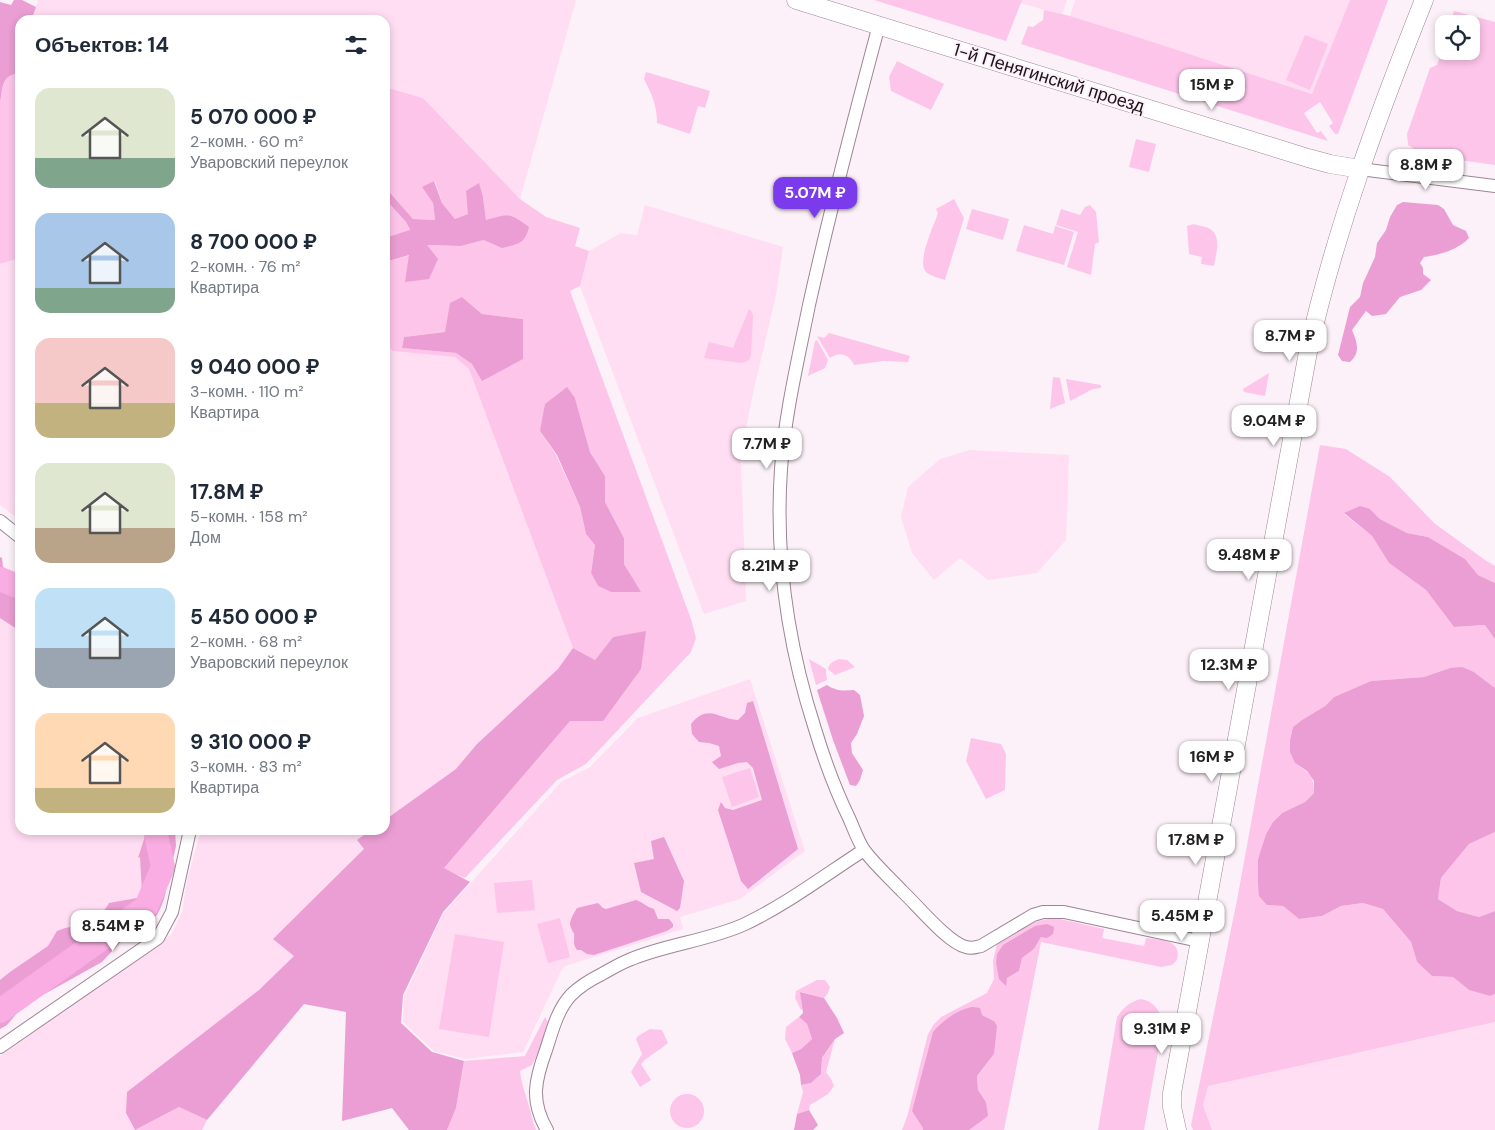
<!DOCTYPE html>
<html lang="ru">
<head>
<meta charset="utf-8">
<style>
  :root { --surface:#fff; --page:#f2f2f3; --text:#1f2937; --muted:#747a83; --accent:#7c3aed }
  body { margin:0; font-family:"DM Sans",sans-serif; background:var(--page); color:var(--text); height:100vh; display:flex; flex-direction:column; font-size:19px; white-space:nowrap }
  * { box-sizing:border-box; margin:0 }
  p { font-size:16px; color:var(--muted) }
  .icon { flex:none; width:28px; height:28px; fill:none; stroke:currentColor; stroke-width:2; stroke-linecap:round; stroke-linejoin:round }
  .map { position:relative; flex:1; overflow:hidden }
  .details { position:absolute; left:15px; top:15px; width:375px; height:820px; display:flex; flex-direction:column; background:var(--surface); border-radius:15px; box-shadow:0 2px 8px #0003 }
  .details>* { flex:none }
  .buttons { position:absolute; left:1435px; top:15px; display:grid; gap:10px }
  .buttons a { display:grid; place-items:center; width:45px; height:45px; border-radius:10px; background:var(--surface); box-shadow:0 2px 8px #0003; font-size:25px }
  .price { position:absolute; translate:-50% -42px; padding:0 11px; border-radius:10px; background:#fff; color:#222; font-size:16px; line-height:32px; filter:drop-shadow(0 1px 2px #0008) }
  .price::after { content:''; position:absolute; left:50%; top:30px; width:15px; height:11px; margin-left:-8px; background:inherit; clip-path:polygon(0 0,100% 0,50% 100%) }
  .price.selected { background:var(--accent); color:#fff }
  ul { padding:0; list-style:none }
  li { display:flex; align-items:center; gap:15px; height:125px; padding:0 20px }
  li span { display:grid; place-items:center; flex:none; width:140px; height:100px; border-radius:15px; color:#555 }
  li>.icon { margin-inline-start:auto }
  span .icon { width:60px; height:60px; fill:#fffc; stroke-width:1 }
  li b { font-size:21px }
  h2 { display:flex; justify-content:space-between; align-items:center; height:60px; padding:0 20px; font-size:21px }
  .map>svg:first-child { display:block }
</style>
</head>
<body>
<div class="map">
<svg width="1495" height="1130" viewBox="0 0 1495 1130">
  <rect width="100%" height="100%" fill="#fcf1f8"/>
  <path fill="#ffddf3" d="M38,0H576L520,199L423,98L385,87V20H52L33,15Z
    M1010,0H1067L1062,15Z
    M1075,0H1350L1312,94L1128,34L1070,16Z
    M645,205L783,247L776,295L753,393L744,438L735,446L734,450L735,453L741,460L746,601L704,614L580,286L589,251L621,233L637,235Z
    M20,258V520L0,505V264Z
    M385,339L392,351L455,357L469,369L584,677L259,990L128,1092L126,1113L135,1130H0V1056L172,934L182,912L187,881L201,830H385Z
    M970,450L1069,455L1066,540L1037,573L988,580L960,558L934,580L912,553L901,517L908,487L940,459Z
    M0,579L20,587V830H155L146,907L0,1011Z
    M750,679L805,851L740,899L680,917L683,929L565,966L561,971L523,1052L465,1059L434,1051L403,1022L404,997L443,914L561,782L590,767L638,718Z
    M1495,1022V1130H1212L1203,1105L1207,1086Z"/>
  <path fill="#fdc5ea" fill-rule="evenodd" d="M874,0H1022L1006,41Z
    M1350,0H1388L1338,134H1335L1329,126L1333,123L1320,102L1304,113L1317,133L1321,131L1328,141L1021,44L1028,26L1033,27L1043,20L1044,10L1070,16L1128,34L1312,94Z
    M1454,11L1495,22V165L1424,155L1408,145L1407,134L1430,68L1437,65L1444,44V51H1471V24H1450Z
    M1305,35L1328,44L1310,90L1286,80Z
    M897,61L944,84L931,110L891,91L889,77Z
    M646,72L710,91L705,108L698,106L690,134L657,123C657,105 652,95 644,79Z
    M20,73V209L16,212L20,220V258L0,264V103C3,87 1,75 20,73Z
    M385,87L423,98L520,199L546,217L580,228L575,246L589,251L580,286L570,291L691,619L696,638L691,652L586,764L557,780L465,878L443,869L646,632L613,637L595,660L573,648L469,369L455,357L392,351L385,339V262L410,255L426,245L461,246L484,240L486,220L483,197L466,191L469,214L455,219L442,203L435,181L423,187L433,203L435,220L413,219L385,187ZM462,297L482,314L523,319L472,364L456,353L402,348L404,337L445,332ZM575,398L590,452L605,476V502L624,538V564L640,592H611L598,586L591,573L595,545L586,534L580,507L556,455L540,431Z
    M1136,139L1156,144L1149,172L1129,167Z
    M385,199L406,222L410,231L388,237L385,239Z
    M954,199L964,218L945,280C939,278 931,276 927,273C915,264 934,226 938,213L936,209Z
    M1090,205L1096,212L1099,242L1095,244L1091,275L1067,267L1078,232L1056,225L1061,209L1080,215L1085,207Z
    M972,209L1009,219L1003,240L966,229Z
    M1194,224C1199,226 1206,226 1210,229C1222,236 1216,254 1214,266L1201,264L1202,257L1189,254L1187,226Z
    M1024,225L1053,234L1055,226L1074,232L1064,265L1016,251Z
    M749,309L752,312L753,316L751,355L749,360L742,363L704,358L709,342L733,348Z
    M829,333L910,356L908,362L883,361L854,365C849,354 840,351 830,358L817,336L824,338Z
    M817,340L828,360L825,368L808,376L815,341Z
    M1269,373L1265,396L1244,392L1243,389Z
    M1053,377L1060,378L1065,403L1050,409Z
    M1066,379L1101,385V388L1093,389L1070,401Z
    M1320,445L1346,449L1390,477L1434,523L1485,560L1495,566V583L1478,575L1465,559L1428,537L1407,533L1380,519L1370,509L1344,514L1372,536L1389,563L1426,590L1454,627L1486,625L1495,639V688L1474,672L1450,668L1424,677L1371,681L1334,697L1325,706L1302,720L1293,727L1290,740L1295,763C1309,773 1314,775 1314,793L1305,802L1282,813L1273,822L1266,834L1258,859V884L1267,905L1283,906L1299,919L1322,916L1341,906L1363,903L1383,909L1411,942L1417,962L1432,976L1453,977L1469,990L1490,996L1495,994V1022L1208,1086L1203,1105L1212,1130H1193L1191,1125L1237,900Z
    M809,659L826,669V673L827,680L816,685Z
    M839,659L847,660L855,667L835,675L828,669C829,663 834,661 839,659Z
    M971,738L1001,744L1006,754L1005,790L986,799L966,761Z
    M750,768L759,797L732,807L722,777Z
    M1495,832V911L1479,917L1457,911L1438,899L1441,878L1469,844Z
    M532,880L535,910L497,913L494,883Z
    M560,918L570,957L548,963L537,924Z
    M1056,918L1104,929L1102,938L1144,946L1146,938C1161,940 1182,939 1177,960L1172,965L1161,967L1041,942L1004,1130H969L986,1102L978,1090L977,1076L994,1054V1021L982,1015L923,1130H902L907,1117L928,1034L934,1024L941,1017L987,993L994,979L993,961L997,944C1016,932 1032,919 1056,918ZM1035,926L1041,937L1034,949L1022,958L1019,971L1007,978Z
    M455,934L504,942L489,1037L439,1029Z
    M817,980H825L830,987L828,993L824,998L801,992L802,1009L801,1010L795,998L796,991Z
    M1141,999C1154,1001 1161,1012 1163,1024L1144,1130H1098L1117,1017C1124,1007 1129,1002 1141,999Z
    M545,1017L548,1022L539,1051L532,1065L520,1071C521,1082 525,1092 528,1103C531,1112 532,1121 536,1130H447L456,1108L464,1061L525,1056Z
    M799,1017L807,1024L812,1039L801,1049L792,1053L785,1039L786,1027Z
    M650,1029L662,1030L668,1043C659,1051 649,1055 641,1064L651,1080L640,1087L631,1072L642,1054L636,1039L638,1036Z
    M835,1039L826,1072L831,1079L834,1086L828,1094L810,1105L809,1110L797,1114L803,1092L801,1085L811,1083L821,1074L822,1059Z
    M670 1111a17 17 0 1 1 34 0a17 17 0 1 1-34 0Z
    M179,1107L207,1120L202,1130H135Z"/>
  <path fill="#eb9ed3" d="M14,0H22L36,7L33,15L51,20H20V73C1,75 3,87 0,103V2L11,5Z
    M434,181L442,203L455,219L468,214L466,191L479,183L483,197L486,220C509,214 508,212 529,227C525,244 518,244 502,248L484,240L461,246L427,245L438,259L429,279L405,282L409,255L385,262V239L388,237L410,230L406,222L385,199V187L413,219L435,220L433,203L422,187Z
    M1403,202L1438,205L1444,209L1453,225L1466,231L1469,238C1458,250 1439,255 1424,257L1420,263L1423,268V274L1431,280L1421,290L1400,297L1386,314L1372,316L1366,311L1352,330C1357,342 1361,352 1350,362L1342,361L1338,355L1350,307L1360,297L1363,283L1375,257L1377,243L1386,230L1390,217L1397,205Z
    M462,297L482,314L523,319V359L482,381L472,364L456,353L402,348L404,337L445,332L450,303Z
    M567,387L575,398L590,452L605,476V502L624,538V564L641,592H611L598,586L591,573L595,545L586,534L580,507L557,455L540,431L545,404Z
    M1360,506L1370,509L1380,519L1407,533L1428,537L1465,559L1478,575L1495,583V639L1485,625L1454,627L1426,590L1389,563L1372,536L1344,513Z
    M0,557L2,558L3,567L20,579V631L0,618Z
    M646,631L641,669L603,721H570L444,868L470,882L443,912L403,995L401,1023L432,1052L464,1061L456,1108L447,1130H409L392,1108L342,1121L346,1012L304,1004L207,1120L179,1107L135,1130L126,1113L127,1092L259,990L294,956L273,939L364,849L357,840L371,830H385V820L456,769L477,744L558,669L573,648L595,660L613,637Z
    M1462,667L1474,672L1495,688V832L1469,844L1441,878L1438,899L1457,911L1479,917L1495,911V994L1490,996L1469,990L1453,977L1432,976L1417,962L1411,942L1383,909L1363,903L1341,906L1322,916L1299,919L1283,906L1267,905L1259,896L1258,884V859L1266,834L1273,822L1282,813L1305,802L1314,793V781L1307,771L1295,763L1290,752V740L1293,727L1302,720L1325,706L1334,697L1371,681L1424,677L1450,668Z
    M827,685C836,691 843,691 854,690L860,695L864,716L857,734L851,743L852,753L863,770L860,780L856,786L850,785L833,740L817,690Z
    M753,701L798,849L748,889L741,881L718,810L721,802L725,808L733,810L762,800L753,768L747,762L738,763L719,769L712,762L721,756L719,746L709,743L699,742L692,734L691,724C708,703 718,719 738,720L745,713L747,703Z
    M145,830H175L176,846L164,899L161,907L157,915L150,921L134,929L127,935L102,962L32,1001L18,1012L7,1025L0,1029V980L10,972L48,946L57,931L65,928L82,925L99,919L109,903L137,898L142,892L140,857L138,858L146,833Z
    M664,837L684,881L680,908L677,911L641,892L634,863L654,859L651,841Z
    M636,900C643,902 646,907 654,909L658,919H669L673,924V927L667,931L594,955L587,954L581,950H577C572,943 575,940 574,933C573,933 570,925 570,925C570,919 574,913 577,908L598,903L603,908L606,909Z
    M1047,924L1054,927L1053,934L1047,938L1041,937L1034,949L1022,958L1019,971L1007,978L1006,986L999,979L996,963L997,954L1003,945L1035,926Z
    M800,992L824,998L837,1018L844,1033L835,1039L822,1058L821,1074L811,1083L801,1085L800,1075L792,1053L801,1049L812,1039L807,1024L799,1017L803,1013Z
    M973,1007L980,1008L982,1015L994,1021L997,1026L994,1054L977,1076L978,1090L986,1102L988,1116L969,1130H923V1128L912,1111L933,1032C942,1021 958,1009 973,1007Z
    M809,1110L818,1125L813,1130H794L797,1114Z"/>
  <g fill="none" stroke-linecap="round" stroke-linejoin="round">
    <path stroke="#faade2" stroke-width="24" d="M0,579L20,587
      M0,1011L146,907L163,867L155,830"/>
    <g stroke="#9d8595" stroke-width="14">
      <path id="street" d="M879,25C854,118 830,211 809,305C798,360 785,414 781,469C775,557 788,645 815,729C824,759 835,789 849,818C854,829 858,841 864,850C875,865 890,878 902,891C917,905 948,943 966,947C972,949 976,947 981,946L1033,915L1043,912H1064L1199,941
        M1360,169L1495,186
        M0,521L20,537
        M0,1047L158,938L172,912L190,830
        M547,1130C530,1101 535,1080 546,1050C552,1032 557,1010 571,995C580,986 590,980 602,974C611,969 619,964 629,960C666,944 708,941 745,924C787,904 825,875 864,850"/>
    </g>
    <g stroke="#9d8595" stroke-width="19">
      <path id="secondary" d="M796,0L1308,158L1330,164L1360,169
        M1177,1130L1172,1107V1093L1308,352C1335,231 1378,115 1424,0"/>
    </g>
    <use href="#street" stroke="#fff" stroke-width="12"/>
    <use href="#secondary" stroke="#fff" stroke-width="18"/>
  </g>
  <g text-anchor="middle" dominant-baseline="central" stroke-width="4" stroke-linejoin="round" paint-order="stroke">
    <g font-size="18" fill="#1f161c" stroke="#fcf1f8">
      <text transform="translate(1049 78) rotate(17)">1-й Пенягинский проезд</text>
    </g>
  </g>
</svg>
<div class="buttons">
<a><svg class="icon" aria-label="locate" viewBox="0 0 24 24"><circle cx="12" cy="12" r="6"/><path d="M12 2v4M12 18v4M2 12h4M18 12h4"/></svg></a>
</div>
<b class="price" style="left:1212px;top:111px">15M ₽</b>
<b class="price" style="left:1426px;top:191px">8.8M ₽</b>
<b class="price selected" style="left:815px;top:219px">5.07M ₽</b>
<b class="price" style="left:1290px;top:362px">8.7M ₽</b>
<b class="price" style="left:1274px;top:447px">9.04M ₽</b>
<b class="price" style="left:767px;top:470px">7.7M ₽</b>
<b class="price" style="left:1249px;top:581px">9.48M ₽</b>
<b class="price" style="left:770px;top:592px">8.21M ₽</b>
<b class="price" style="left:1229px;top:691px">12.3M ₽</b>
<b class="price" style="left:1212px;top:783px">16M ₽</b>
<b class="price" style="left:1196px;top:866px">17.8M ₽</b>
<b class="price" style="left:1182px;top:942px">5.45M ₽</b>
<b class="price" style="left:113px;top:952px">8.54M ₽</b>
<b class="price" style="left:1162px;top:1055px">9.31M ₽</b>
<section class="details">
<h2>Объектов: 14<svg class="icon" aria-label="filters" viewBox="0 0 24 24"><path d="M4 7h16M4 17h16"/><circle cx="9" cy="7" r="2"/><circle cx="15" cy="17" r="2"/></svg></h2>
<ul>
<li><span style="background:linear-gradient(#dfe7d0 70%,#7fa58c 0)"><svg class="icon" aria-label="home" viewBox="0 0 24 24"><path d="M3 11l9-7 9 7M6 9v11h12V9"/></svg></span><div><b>5 070 000 ₽</b><p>2-комн. · 60 m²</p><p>Уваровский переулок</p></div></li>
<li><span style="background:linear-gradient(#a9c7e8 75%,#7fa58c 0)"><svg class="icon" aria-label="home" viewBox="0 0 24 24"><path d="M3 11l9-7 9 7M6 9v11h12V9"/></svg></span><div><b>8 700 000 ₽</b><p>2-комн. · 76 m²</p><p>Квартира</p></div></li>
<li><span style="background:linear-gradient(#f6c9c9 65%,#c2b280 0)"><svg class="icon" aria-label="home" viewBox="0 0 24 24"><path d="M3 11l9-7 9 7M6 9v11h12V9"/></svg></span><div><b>9 040 000 ₽</b><p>3-комн. · 110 m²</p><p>Квартира</p></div></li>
<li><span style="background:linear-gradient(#dfe7d0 65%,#b9a48a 0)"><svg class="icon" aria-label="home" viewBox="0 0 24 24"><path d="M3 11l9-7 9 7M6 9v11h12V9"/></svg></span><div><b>17.8M ₽</b><p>5-комн. · 158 m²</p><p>Дом</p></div></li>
<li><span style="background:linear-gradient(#bfe0f5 60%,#9aa5b1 0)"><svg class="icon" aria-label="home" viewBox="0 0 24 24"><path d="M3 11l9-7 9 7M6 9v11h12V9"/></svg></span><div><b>5 450 000 ₽</b><p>2-комн. · 68 m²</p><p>Уваровский переулок</p></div></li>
<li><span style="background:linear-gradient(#ffd9b3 75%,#c2b280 0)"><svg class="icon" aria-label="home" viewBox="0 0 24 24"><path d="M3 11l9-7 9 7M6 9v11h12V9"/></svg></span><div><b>9 310 000 ₽</b><p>3-комн. · 83 m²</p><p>Квартира</p></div></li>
</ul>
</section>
</div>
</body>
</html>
